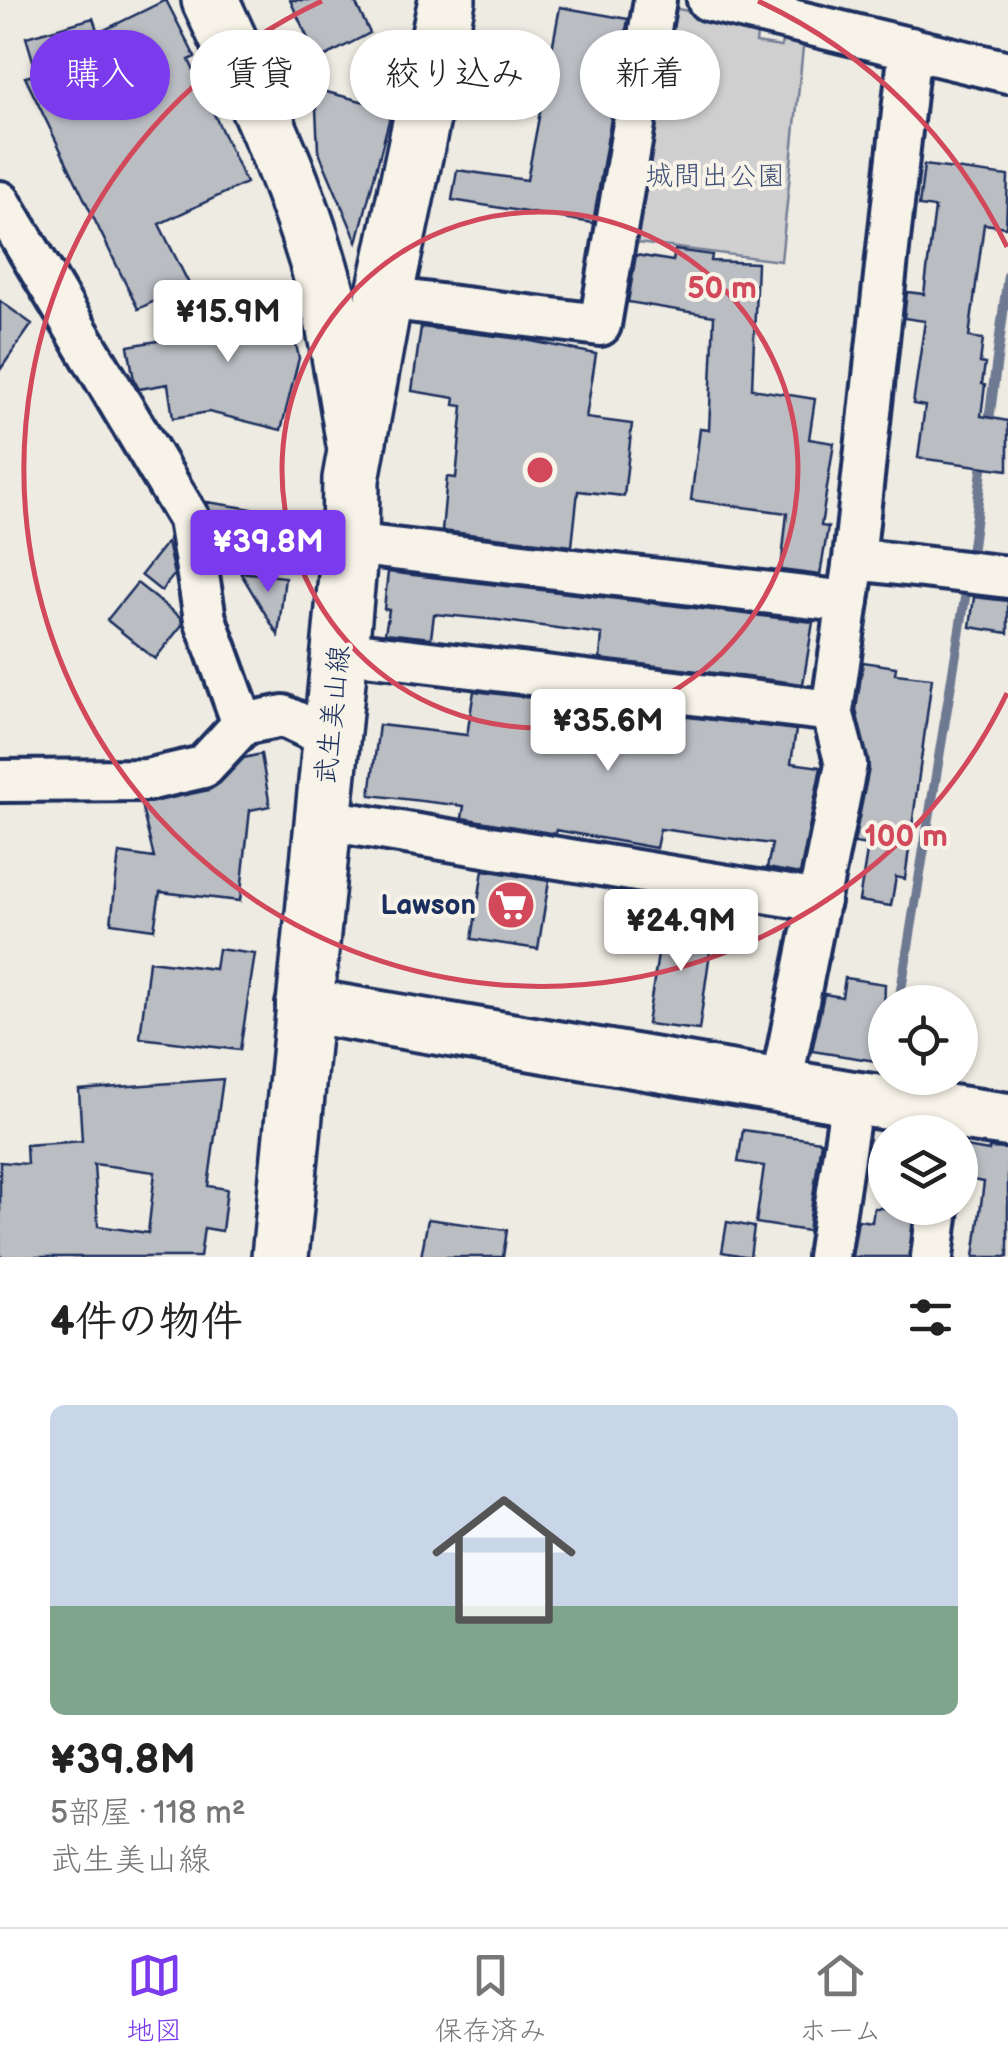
<!DOCTYPE html>
<html lang="ja">
<head>
<meta charset="utf-8">
<style>
  :root { --surface:#fff; --page:#f6f6f6; --text:#222; --muted:#767676; --line:#e0e0e0; --accent:#7c3aed }
  body { margin:0; font-family:"Balsamiq Sans","Klee One",sans-serif; background:var(--page); color:var(--text); height:100vh; display:flex; flex-direction:column; font-size:38px; white-space:nowrap }
  * { box-sizing:border-box; margin:0 }
  p { font-size:32px; color:var(--muted) }
  .icon { flex:none; width:55px; height:55px; fill:none; stroke:currentColor; stroke-width:2; stroke-linecap:round; stroke-linejoin:round }
  .map { position:relative; height:1257px; overflow:hidden }
  .details { display:flex; flex-direction:column; background:var(--surface); flex:1 }
  .details>* { flex:none }
  .banner { position:absolute; left:30px; top:30px; width:950px; height:90px; display:flex; gap:20px }
  .buttons { position:absolute; left:868px; top:985px; display:grid; gap:20px }
  .buttons a { display:grid; place-items:center; width:110px; height:110px; border-radius:50%; background:var(--surface); box-shadow:0 2px 8px #0004; font-size:50px }
  .price { position:absolute; translate:-50% -85px; padding:0 22px; border-radius:10px; background:#fff; color:#222; font-size:32px; line-height:65px; filter:drop-shadow(0 2px 5px #0008) }
  .price::after { content:''; position:absolute; left:50%; top:60px; width:30px; height:22px; margin-left:-15px; background:inherit; clip-path:polygon(0 0,100% 0,50% 100%) }
  .price.current { background:var(--accent); color:#fff }
  ul { padding:0; list-style:none }
  li { display:grid; align-content:center; gap:20px; height:530px; padding:0 50px }
  li+li { border-top:2px solid var(--line) }
  li span { display:grid; place-items:center; height:310px; border-radius:15px; color:#555 }
  li>.icon { margin-inline-start:auto }
  span .icon { width:180px; height:180px; fill:#fffc; stroke-width:1 }
  li b { font-size:42px }
  h2 { display:flex; justify-content:space-between; align-items:center; height:120px; padding:0 50px; font-size:42px }
  .pill { padding:0 35px; border-radius:45px; background:var(--surface); box-shadow:0 2px 8px #0004; font-size:35px; line-height:90px }
  .pill.current { background:var(--accent); color:#fff }
  .tabs { display:flex; justify-content:space-around; align-items:center; height:140px; border-top:2px solid var(--line); background:var(--surface); font-size:28px; color:var(--muted) }
  .tabs a { display:grid; justify-items:center; gap:5px }
  .tabs .current { color:var(--accent) }
  .map>svg:first-child { display:block }
</style>
</head>
<body>
<div class="map">
<svg width="1008" height="1257" viewBox="0 0 1008 1257">
  <rect width="100%" height="100%" fill="#eeebe2"/>
  <filter id="ink" filterUnits="userSpaceOnUse"><feTurbulence type="fractalNoise" baseFrequency=".01" numOctaves="2"/><feDisplacementMap in="SourceGraphic" scale="20" xChannelSelector="R" yChannelSelector="G"/><feConvolveMatrix kernelMatrix="1 2 1 2 8 2 1 2 1" color-interpolation-filters="sRGB"/></filter>
  <g filter="url(#ink)">
    <path fill="#cfcfcf" stroke="#757f96" stroke-width="2.5" d="M674,8L758,27L756,43L781,47L783,33L804,38L781,261L629,242L665,14Z"/>
    <g fill="none" stroke-linecap="round" stroke-linejoin="round">
      <path stroke="#6e7992" stroke-width="10" d="M988,428L1008,275
        M971,554L984,455
        M899,1002L966,592"/>
    </g>
    <path fill="#babdc2" stroke="#1b2f5e" stroke-width="2.5" fill-rule="evenodd" d="M166,0L195,57L189,60L246,183L159,224L189,284L138,309L25,77L37,74L26,37L93,18L98,33Z
      M290,0H354L370,33L318,60Z
      M560,7L628,19L593,223L452,200L457,170L527,180Z
      M315,89L392,109L357,242L318,150Z
      M924,165L1008,176L1006,227L984,224L969,337L983,339L980,363L985,364L982,384L985,385L981,416L1008,421V470L918,458L925,406L913,404L925,321L904,318L907,292L924,294L935,208L919,206Z
      M675,250L712,255L711,261L757,263L752,389L815,399L809,439L834,443L821,526L828,527L820,575L781,570L787,513L691,500L700,429L709,430L714,316L628,302L636,255L673,261Z
      M284,289L299,358L281,430L209,412L173,418L168,384L139,389L134,380L128,346L240,327L234,300Z
      M0,301L32,324L0,370Z
      M421,327L521,339L596,354L586,418L632,424L624,496L578,491L572,546L442,531L447,477L456,478L463,406L454,405L455,398L412,391Z
      M207,502L272,512L233,560L215,528Z
      M167,542L174,575L161,591L141,575Z
      M240,572L285,577L278,635Z
      M388,572L813,622L803,684L600,659L602,634L497,620L434,614L431,638L385,633L389,610L384,609Z
      M137,583L181,618L182,625L155,659L107,620Z
      M974,597L1008,601V633L970,627Z
      M863,662L896,667L895,674L932,678L905,879L896,877L891,906L859,901L868,845L854,843L869,768L856,710Z
      M474,691L796,730L791,763L821,767L800,874L767,868L772,844L660,829L656,848L556,830V834L462,818L464,806L370,795L379,725L467,735Z
      M261,754L270,806L250,810L240,901L160,892L154,929L111,923L119,853L154,858L141,804L209,790L220,783L244,758Z
      M483,870L549,881L538,949L472,939Z
      M664,917L714,924L699,1030L647,1024Z
      M218,949L255,954L240,1050L140,1038L149,961L215,969Z
      M845,978L885,984L882,1062L812,1051L824,994L842,997Z
      M223,1079L208,1186L227,1189L222,1231L204,1228L200,1257H0V1162L27,1164L26,1145L82,1141L79,1090ZM94,1164L155,1172L148,1233L98,1226Z
      M743,1130L821,1141L808,1231L756,1223L764,1166L738,1162Z
      M960,1146L989,1151V1148L1008,1149V1257H974L984,1182L960,1178Z
      M874,1208H914L909,1257H852L858,1220L872,1222Z
      M428,1219L507,1230L503,1257H421Z
      M727,1222L754,1227L750,1257L722,1252Z"/>
    <g fill="none" stroke-linecap="round" stroke-linejoin="round">
      <g stroke="#1b2f5e" stroke-width="48">
        <path id="minor" d="M708,0L1008,72
          M0,202L189,519L205,619L243,724
          M384,298L600,325L655,0
          M350,544L848,602
          M854,559L1008,577
          M340,651L832,711
          M0,781L147,780L203,767L243,724L283,716L330,738
          M321,819L819,901
          M781,1085L846,764L832,711L854,559L910,48
          M828,1257L852,1098
          M932,1257L938,1208"/>
      </g>
      <g stroke="#1b2f5e" stroke-width="60">
        <path id="tertiary" d="M303,1005L852,1098L1008,1120"/>
      </g>
      <g stroke="#1b2f5e" stroke-width="62">
        <path id="secondary" d="M210,0C253,93 297,184 324,284C339,337 346,395 356,449"/>
      </g>
      <g stroke="#1b2f5e" stroke-width="62">
        <path id="primary" d="M280,1257L340,651L350,544L351,479L384,298L447,0"/>
      </g>
      <use href="#minor" stroke="#f7f3e8" stroke-width="40"/>
      <use href="#tertiary" stroke="#f7f3e8" stroke-width="52"/>
      <use href="#secondary" stroke="#f7f3e8" stroke-width="55"/>
      <use href="#primary" stroke="#f7f3e8" stroke-width="55"/>
    </g>
  </g>
  <g fill="none" stroke="#d1495b" stroke-width="5">
    <circle cx="540" cy="470" r="258"/>
    <path d="M1007 693A517 517 0 1 1 322 1M758 1A517 517 0 0 1 1007 247"/>
  </g>
  <defs>
    <g id="supermarket-disc" transform="scale(2.5)"><circle r="9.5" fill="#d1495b" stroke="#f7f3e8"/><path d="M-6-5.5h2.5l.6 2H6L4.5 2H-2.5L-4.4-4H-6ZM-1.5 3.2a1.3 1.3 0 1 0 .1 0ZM3 3.2a1.3 1.3 0 1 0 .1 0Z" fill="#fff"/></g>
  </defs>
  <g fill-rule="evenodd">
    <use href="#supermarket-disc" x="511" y="905"/>
  </g>
  <g text-anchor="middle" dominant-baseline="central" stroke-width="8" stroke-linejoin="round" paint-order="stroke">
    <g font-size="28" fill="#3f4f75" stroke="#f7f3e8">
      <text x="715" y="176">城間出公園</text>
    </g>
    <g font-size="28" fill="#1b2f5e" stroke="#f7f3e8">
      <text transform="translate(333 715) rotate(-84)">武生美山線</text>
    </g>
    <g font-size="28" font-weight="bold" fill="#1b2f5e" stroke="#f7f3e8" text-anchor="end">
      <text x="476" y="905">Lawson</text>
    </g>
  </g>
  <circle cx="540" cy="470" r="15" fill="#d1495b" stroke="#f7f3e8" stroke-width="5"/>
  <g font-size="30" text-anchor="middle" font-weight="bold" fill="#d1495b" stroke="#f7f3e8" stroke-width="8" stroke-linejoin="round" paint-order="stroke">
    <text x="722" y="298">50 m</text>
    <text x="906" y="846">100 m</text>
  </g>
</svg>
<div class="buttons">
<a><svg class="icon" aria-label="locate" viewBox="0 0 24 24"><circle cx="12" cy="12" r="6"/><path d="M12 2v4M12 18v4M2 12h4M18 12h4"/></svg></a>
<a><svg class="icon" aria-label="layers" viewBox="0 0 24 24"><path d="M12 4l9 5-9 5-9-5zM3 14l9 5 9-5"/></svg></a>
</div>
<b class="price" style="left:228px;top:365px">¥15.9M</b>
<b class="price current" style="left:268px;top:595px">¥39.8M</b>
<b class="price" style="left:608px;top:774px">¥35.6M</b>
<b class="price" style="left:681px;top:974px">¥24.9M</b>
<div class="banner">
<a class="pill current">購入</a>
<a class="pill">賃貸</a>
<a class="pill">絞り込み</a>
<a class="pill">新着</a>
</div>
</div>
<section class="details">
<h2>4件の物件<svg class="icon" aria-label="filters" viewBox="0 0 24 24"><path d="M4 7h16M4 17h16"/><circle cx="9" cy="7" r="2"/><circle cx="15" cy="17" r="2"/></svg></h2>
<ul>
<li><span style="background:linear-gradient(#c9d6e8 65%,#7fa58c 0)"><svg class="icon" aria-label="home" viewBox="0 0 24 24"><path d="M3 11l9-7 9 7M6 9v11h12V9"/></svg></span><div><b>¥39.8M</b><p>5部屋 · 118 m²</p><p>武生美山線</p></div></li>
</ul>
</section>
<nav class="tabs">
<a class="current"><svg class="icon" aria-label="map" viewBox="0 0 24 24"><path d="M3 6l6-2 6 2 6-2v14l-6 2-6-2-6 2zM9 4v14M15 6v14"/></svg>地図</a>
<a><svg class="icon" aria-label="saved" viewBox="0 0 24 24"><path d="M7 4h10v16l-5-4-5 4z"/></svg>保存済み</a>
<a><svg class="icon" aria-label="home" viewBox="0 0 24 24"><path d="M3 11l9-7 9 7M6 9v11h12V9"/></svg>ホーム</a>
</nav>
</body>
</html>
